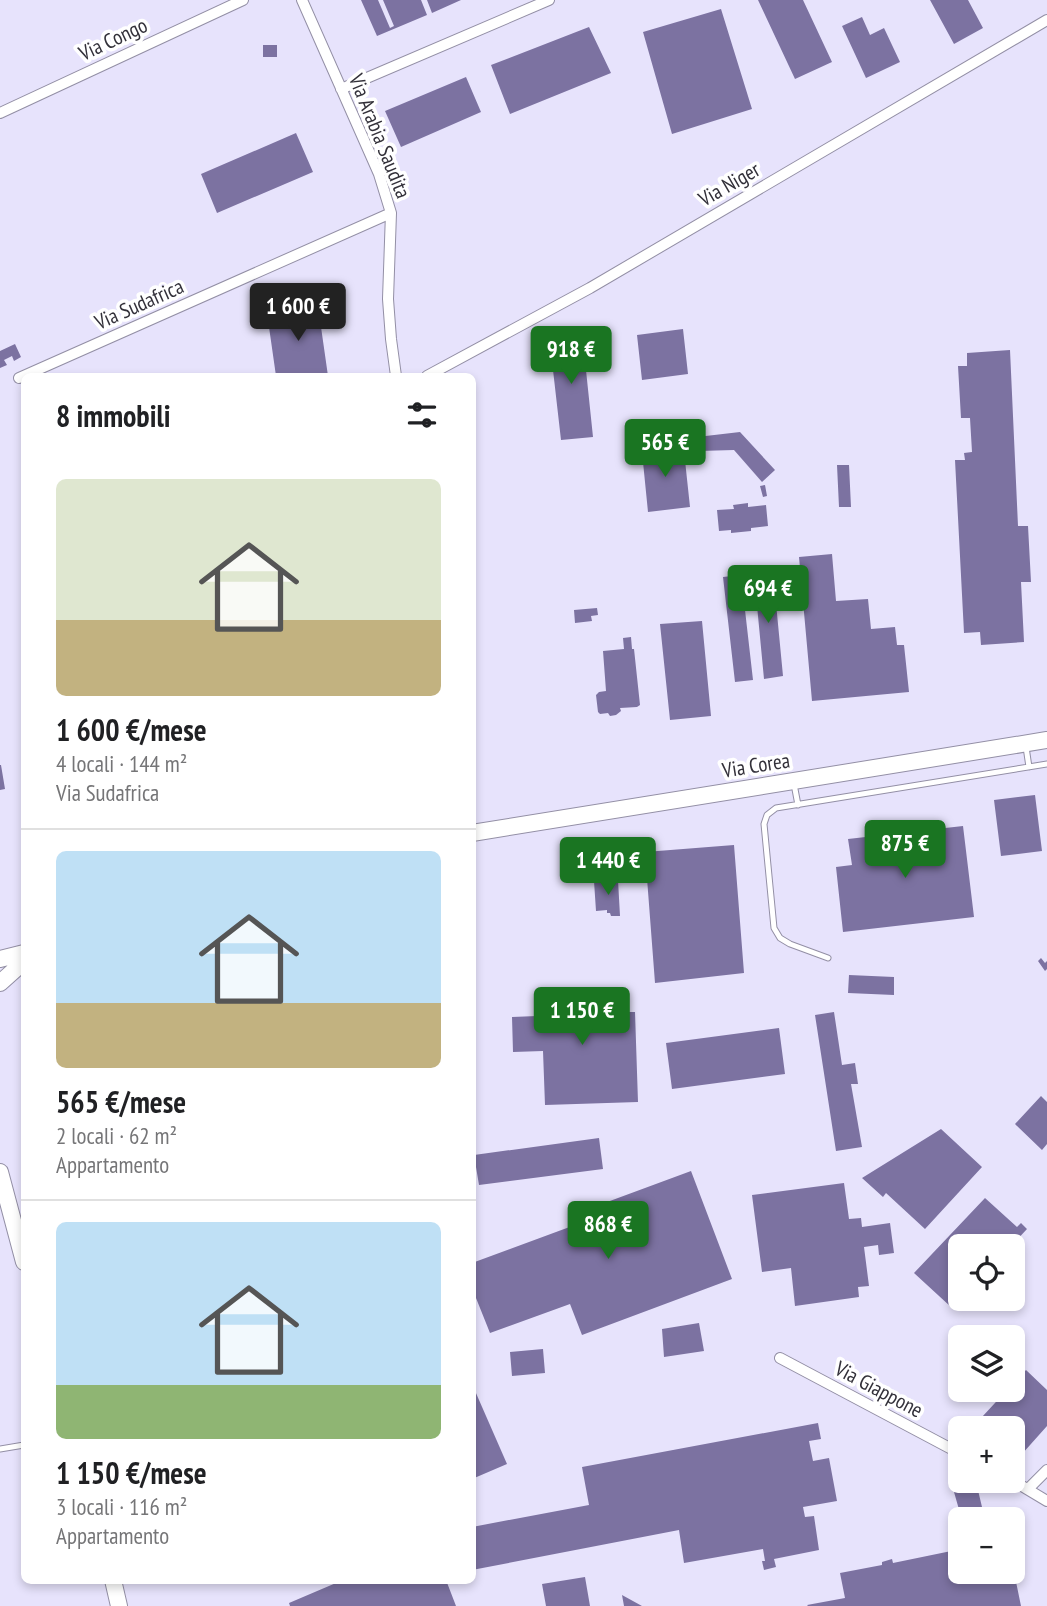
<!DOCTYPE html>
<html lang="it">
<head>
<meta charset="utf-8">
<style>
  :root { --surface:#fff; --page:#f2f2f2; --text:#202124; --muted:#757577; --line:#e0e0e0; --accent:#1a7522 }
  body { margin:0; font-family:"PT Sans Narrow",sans-serif; background:var(--page); color:var(--text); height:100vh; display:flex; flex-direction:column; font-size:26px; white-space:nowrap }
  * { box-sizing:border-box; margin:0 }
  p { font-size:23px; color:var(--muted) }
  .icon { flex:none; width:38px; height:38px; fill:none; stroke:currentColor; stroke-width:2; stroke-linecap:round; stroke-linejoin:round }
  .map { position:relative; flex:1; overflow:hidden }
  .sheet { position:absolute; left:21px; top:373px; width:455px; height:1211px; display:flex; flex-direction:column; background:var(--surface); border-radius:10px; box-shadow:0 4px 10px #0003 }
  .sheet>* { flex:none }
  .buttons { position:absolute; left:948px; top:1234px; display:grid; gap:14px }
  .buttons a { display:grid; place-items:center; width:77px; height:77px; border-radius:10px; background:var(--surface); box-shadow:0 4px 10px #0003; font-size:35px }
  .price { position:absolute; translate:-50% -60px; padding:0 16px; border-radius:7px; background:var(--accent); color:#fff; font-size:23px; line-height:46px; filter:drop-shadow(0 2px 4px #0008) }
  .price::after { content:''; position:absolute; left:50%; top:42px; width:21px; height:16px; margin-left:-10px; background:inherit; clip-path:polygon(0 0,100% 0,50% 100%) }
  .price.current { background:#222; color:#fff }
  ul { padding:0; list-style:none }
  li { display:grid; align-content:center; gap:14px; height:371px; padding:0 35px }
  li+li { border-top:2px solid var(--line) }
  li span { display:grid; place-items:center; height:217px; border-radius:10px; color:#555 }
  li>.icon { margin-inline-start:auto }
  span .icon { width:126px; height:126px; fill:#fffc; stroke-width:1 }
  li b { font-size:30px }
  h2 { display:flex; justify-content:space-between; align-items:center; height:84px; padding:0 35px; font-size:30px }
  .map>svg:first-child { display:block }
</style>
</head>
<body>
<div class="map">
<svg width="1047" height="1606" viewBox="0 0 1047 1606">
  <rect width="100%" height="100%" fill="#f0eefd"/>
  <path fill="#e7e3fc" fill-rule="evenodd" d="M0,0H1047V1606H0ZM24,376H472V1580H24ZM961,1246H1013V1298H961ZM961,1337H1013V1390H961ZM961,1428H1013V1480H961ZM961,1519H1013V1572H961Z"/>
  <path fill="#7c72a1" d="M361,0H378L390,28L394,26L383,0H421L427,15L377,36Z
    M427,0H461L432,13Z
    M758,0H803L832,62L795,79Z
    M930,0H968L983,28L954,44Z
    M721,9L752,109L672,134L643,32Z
    M862,17L870,35L884,28L900,62L866,78L842,26Z
    M589,27L611,73L510,114L491,65Z
    M263,45H277V57H263Z
    M466,77L481,112L401,147L385,111Z
    M296,133L313,172L217,213L201,174Z
    M318,306L328,376H276L267,313Z
    M683,329L688,374L642,380L637,335Z
    M582,332L593,437L561,440L549,335Z
    M15,344L21,357L14,361L12,356L4,360L7,365L0,368V351Z
    M1010,350L1018,526H1028L1031,582H1021L1024,642L981,645L980,632L964,633L955,460H965L964,453L972,452L970,418H961L958,366H967V353Z
    M740,432L775,470L762,482L734,450L699,451L697,437Z
    M657,441L658,454L684,451L690,507L648,512L641,442Z
    M837,465H849L851,507H839Z
    M765,485L767,496L763,497L760,486Z
    M748,503V507L766,505L768,526L751,528V531L731,533V530L719,531L717,510L734,509L733,505Z
    M832,554L836,601L868,599L871,629L895,627L897,645H904L909,692L812,701L799,557Z
    M773,572L783,676L764,679L754,574Z
    M741,575L753,680L735,682L723,577Z
    M597,608L598,615L591,616L592,621L575,623L574,610Z
    M702,621L711,716L670,720L660,624Z
    M631,637L632,649H634L640,705L637,707L620,708L621,711L616,715L610,716L608,713L600,714L598,712L596,695L599,692L606,691L603,651L624,649L623,638Z
    M0,765H1L5,789L0,790Z
    M1035,795L1042,851L1001,856L994,800Z
    M963,826L974,917L843,932L836,867L852,865L848,839Z
    M734,845L744,973L655,983L645,852Z
    M627,858L628,864L609,865V860Z
    M618,880L620,916H611L610,913H607V910L596,911L594,881Z
    M1041,958L1045,963L1047,961V969L1045,971L1038,961Z
    M849,975L894,977V995L848,993Z
    M621,990L622,1012H635L638,1102L545,1105L543,1051L513,1052L512,1017L537,1016L536,992Z
    M834,1012L842,1065L855,1063L858,1084H851L862,1147L836,1151L815,1015Z
    M779,1028L785,1074L672,1089L666,1043Z
    M1041,1096L1047,1102V1144L1042,1150L1015,1124Z
    M941,1129L982,1167L925,1229L886,1193L883,1197L862,1178Z
    M599,1138L603,1169L479,1185L474,1155Z
    M691,1171L732,1279L582,1335L570,1304L490,1333L472,1288V1263L575,1225L572,1215Z
    M844,1183L849,1219L861,1218L862,1227L890,1223L894,1253L879,1255L878,1245L864,1247L869,1286L858,1287L859,1297L795,1306L791,1268L762,1272L752,1195Z
    M985,1198L1017,1227L1021,1223L1027,1229L1011,1246H961V1297L951,1307L914,1273Z
    M699,1323L704,1351L664,1357L662,1329Z
    M543,1349L545,1373L512,1376L510,1352Z
    M1026,1370L1047,1390V1426L1022,1454L1013,1446V1428H994L982,1417L1007,1390H1013V1383Z
    M472,1384L507,1464L472,1479Z
    M818,1423L821,1439L809,1441L813,1461L829,1458L837,1501L803,1507L805,1517L814,1516L819,1550L774,1559L776,1567L764,1570L762,1561H765L763,1549L684,1563L679,1530L472,1570V1527L589,1505L582,1467Z
    M977,1486L982,1507L960,1513L954,1492Z
    M961,1549V1572H1014L1021,1606H808L807,1605L845,1598L840,1573L882,1565V1562L892,1559L893,1563Z
    M585,1577L590,1606H546L542,1584Z
    M343,1580H446L456,1606H290L289,1603Z
    M622,1595L642,1606H624Z"/>
  <g fill="none" stroke-linecap="round" stroke-linejoin="round">
    <g stroke="#938fa5" stroke-width="7">
      <path id="lane" d="M1026,747L1029,767
        M794,784L798,805
        M828,958L790,944L780,938L774,928L764,824L767,815L776,808L1047,764
        M0,1449L24,1445"/>
    </g>
    <g stroke="#938fa5" stroke-width="12">
      <path id="street" d="M302,0L379,174L391,213L388,299L391,339L396,376
        M341,89L549,0
        M0,113L243,0
        M427,376L590,288L1047,20
        M19,378L391,213
        M780,1358L961,1454
        M1012,1480L1047,1501
        M1028,1489L1047,1470"/>
    </g>
    <g stroke="#938fa5" stroke-width="18">
      <path id="secondary" d="M472,833L1047,740
        M0,959L24,953
        M0,983L19,966L24,959
        M0,1172L24,1262
        M113,1580L119,1606"/>
    </g>
    <use href="#lane" stroke="#fff" stroke-width="5"/>
    <use href="#street" stroke="#fff" stroke-width="10"/>
    <use href="#secondary" stroke="#fff" stroke-width="16"/>
  </g>
  <g text-anchor="middle" dominant-baseline="central" stroke-width="7" stroke-linejoin="round" paint-order="stroke">
    <g font-size="21" fill="#33313a" stroke="#fff">
      <text transform="translate(113 39) rotate(-25)">Via Congo</text>
      <text transform="translate(380 136) rotate(68)">Via Arabia Saudita</text>
      <text transform="translate(729 184) rotate(-30)">Via Niger</text>
      <text transform="translate(139 304) rotate(-24)">Via Sudafrica</text>
      <text transform="translate(756 765) rotate(-9)">Via Corea</text>
      <text transform="translate(879 1389) rotate(28)">Via Giappone</text>
    </g>
  </g>
</svg>
<div class="buttons">
<a><svg class="icon" aria-label="locate" viewBox="0 0 24 24"><circle cx="12" cy="12" r="6"/><path d="M12 2v4M12 18v4M2 12h4M18 12h4"/></svg></a>
<a><svg class="icon" aria-label="layers" viewBox="0 0 24 24"><path d="M12 4l9 5-9 5-9-5zM3 14l9 5 9-5"/></svg></a>
<a>+</a>
<a>−</a>
</div>
<b class="price current" style="left:298px;top:343px">1 600 €</b>
<b class="price" style="left:571px;top:386px">918 €</b>
<b class="price" style="left:665px;top:479px">565 €</b>
<b class="price" style="left:768px;top:625px">694 €</b>
<b class="price" style="left:905px;top:880px">875 €</b>
<b class="price" style="left:608px;top:897px">1 440 €</b>
<b class="price" style="left:582px;top:1047px">1 150 €</b>
<b class="price" style="left:608px;top:1261px">868 €</b>
<section class="sheet">
<h2>8 immobili<svg class="icon" aria-label="filters" viewBox="0 0 24 24"><path d="M4 7h16M4 17h16"/><circle cx="9" cy="7" r="2"/><circle cx="15" cy="17" r="2"/></svg></h2>
<ul>
<li><span style="background:linear-gradient(#dfe7d0 65%,#c2b280 0)"><svg class="icon" aria-label="home" viewBox="0 0 24 24"><path d="M3 11l9-7 9 7M6 9v11h12V9"/></svg></span><div><b>1 600 €/mese</b><p>4 locali · 144 m²</p><p>Via Sudafrica</p></div></li>
<li><span style="background:linear-gradient(#bfe0f5 70%,#c2b280 0)"><svg class="icon" aria-label="home" viewBox="0 0 24 24"><path d="M3 11l9-7 9 7M6 9v11h12V9"/></svg></span><div><b>565 €/mese</b><p>2 locali · 62 m²</p><p>Appartamento</p></div></li>
<li><span style="background:linear-gradient(#bfe0f5 75%,#8fb573 0)"><svg class="icon" aria-label="home" viewBox="0 0 24 24"><path d="M3 11l9-7 9 7M6 9v11h12V9"/></svg></span><div><b>1 150 €/mese</b><p>3 locali · 116 m²</p><p>Appartamento</p></div></li>
</ul>
</section>
</div>
</body>
</html>
